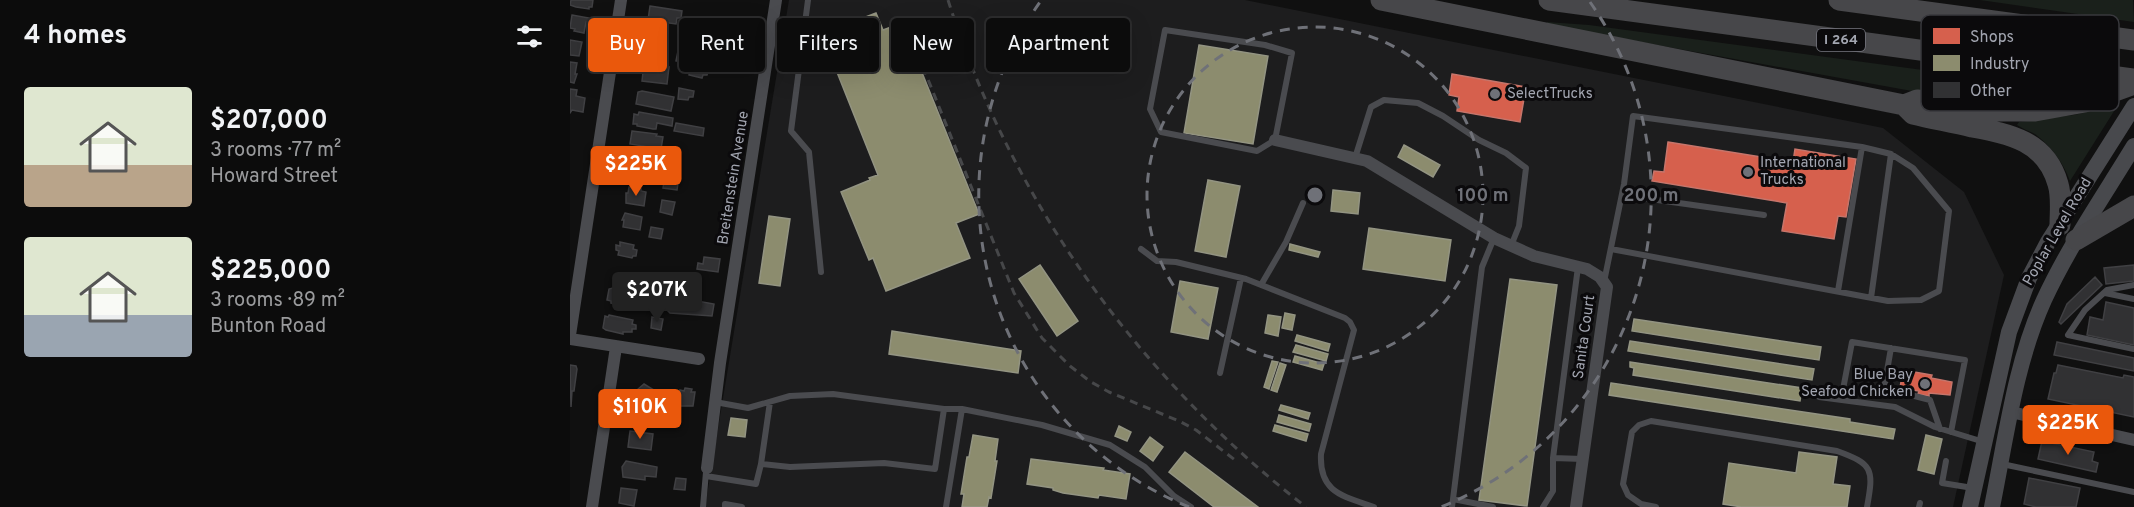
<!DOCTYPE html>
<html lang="en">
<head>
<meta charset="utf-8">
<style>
  :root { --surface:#0c0c0c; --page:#1a1a1a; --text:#f1f3f6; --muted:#9a9b9d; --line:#2c2c2d; --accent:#ea580c }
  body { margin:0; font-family:Overpass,sans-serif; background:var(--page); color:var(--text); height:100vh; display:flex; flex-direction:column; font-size:22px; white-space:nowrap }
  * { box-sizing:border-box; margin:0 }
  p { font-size:20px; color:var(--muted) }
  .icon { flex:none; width:33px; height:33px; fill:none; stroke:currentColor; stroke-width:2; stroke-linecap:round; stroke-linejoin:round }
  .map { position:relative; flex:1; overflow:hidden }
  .details { display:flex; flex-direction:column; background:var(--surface); width:570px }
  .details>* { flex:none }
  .top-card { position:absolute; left:18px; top:18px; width:570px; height:54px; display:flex; gap:12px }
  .price { position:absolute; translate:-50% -51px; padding:0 14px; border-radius:6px; background:var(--accent); color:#fff; font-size:20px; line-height:39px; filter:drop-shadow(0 2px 3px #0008) }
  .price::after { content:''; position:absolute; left:50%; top:36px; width:18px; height:14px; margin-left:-9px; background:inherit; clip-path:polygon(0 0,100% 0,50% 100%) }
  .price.current { background:#222; color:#fff }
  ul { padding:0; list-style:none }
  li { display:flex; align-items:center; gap:18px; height:150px; padding:0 24px }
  li span { display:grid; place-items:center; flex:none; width:168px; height:120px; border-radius:6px; color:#555 }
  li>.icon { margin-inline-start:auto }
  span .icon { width:72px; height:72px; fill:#fffc; stroke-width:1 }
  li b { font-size:26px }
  h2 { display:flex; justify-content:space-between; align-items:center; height:72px; padding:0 24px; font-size:26px }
  .chip { padding:0 21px; border-radius:6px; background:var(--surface); box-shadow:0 6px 24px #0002,0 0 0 2px var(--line); font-size:21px; line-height:54px }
  .chip.current { background:var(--accent); color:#fff }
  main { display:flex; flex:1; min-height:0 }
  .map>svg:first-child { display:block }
</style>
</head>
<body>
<main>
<section class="details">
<h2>4 homes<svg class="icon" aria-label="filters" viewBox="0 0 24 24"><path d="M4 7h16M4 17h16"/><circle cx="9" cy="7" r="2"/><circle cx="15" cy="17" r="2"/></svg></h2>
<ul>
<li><span style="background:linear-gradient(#dfe7d0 65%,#b9a48a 0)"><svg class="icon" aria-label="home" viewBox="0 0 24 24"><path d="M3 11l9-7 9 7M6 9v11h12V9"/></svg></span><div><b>$207,000</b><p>3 rooms · 77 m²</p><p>Howard Street</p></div></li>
<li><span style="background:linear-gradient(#dfe7d0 65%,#9aa5b1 0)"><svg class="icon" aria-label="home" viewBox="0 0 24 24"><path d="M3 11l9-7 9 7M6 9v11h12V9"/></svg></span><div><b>$225,000</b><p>3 rooms · 89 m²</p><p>Bunton Road</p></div></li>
</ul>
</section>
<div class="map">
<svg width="1564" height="507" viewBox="0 0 1564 507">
  <rect width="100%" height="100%" fill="#101010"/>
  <path fill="#1d1d1e" d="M219,0H675L1313,128L1394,192L1434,275L1383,507H135Z"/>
  <path fill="#1a201b" d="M1410,0H1563L1564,22Z
    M977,22L1019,25L1487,88L1512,92V94L1488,100L1439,104L1353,93L977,25Z
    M1538,107L1546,108L1500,181C1493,162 1481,146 1465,134C1459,131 1453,129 1447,125L1449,122L1504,115Z"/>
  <path fill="#d6604d" stroke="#c6756b" stroke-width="1.5" d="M882,74L956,87L950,122L887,111L889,97L879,95Z
    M1098,142L1223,162L1225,149L1286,159L1276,217L1268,216L1264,239L1212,231L1217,203L1082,181L1084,171L1094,172Z
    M1333,370L1362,375L1361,378L1382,382L1380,395L1359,393V396L1348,394L1349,391L1330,388Z"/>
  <path fill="#8c8c6e" stroke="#939482" stroke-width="1.5" d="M306,13L313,30L332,23L409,214L386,223L400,258L316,291L303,258L299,260L271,192L300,180L299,178L308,175L259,52L261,51L254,33Z
    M629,45L698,56L683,144L614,133Z
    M834,145L870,165L863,177L828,157Z
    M638,180L670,186L656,257L625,251Z
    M763,190L790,193L788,214L761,211Z
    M199,216L220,219L210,286L189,283Z
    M799,228L881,240L875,281L793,269Z
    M720,244L750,252L748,257L719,250Z
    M470,265L508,321L487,336L449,279Z
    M940,279L987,285L957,506L909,500Z
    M610,281L648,288L638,339L601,332Z
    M715,313L725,315L722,330L712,328Z
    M698,315L711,317L708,336L695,333Z
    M1064,319L1251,347L1249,360L1062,331Z
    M322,331L451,351L448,373L319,354Z
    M727,335L760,344L758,351L725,341Z
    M1060,341L1244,369L1242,380L1058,351Z
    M726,345L758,354L756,361L723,352Z
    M725,356L754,364L752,370L723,362Z
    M702,361L708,362L699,389L694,387Z
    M1060,362L1232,388L1230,401L1063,375L1064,368L1060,367Z
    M710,363L716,365L707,392L701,390Z
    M1041,383L1280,419V422L1325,429L1323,439L1039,395Z
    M711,405L740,413L738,419L709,410Z
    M709,415L741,424L739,431L707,422Z
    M161,418L177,420L175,437L158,435Z
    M705,425L738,434L736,441L703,431Z
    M549,426L561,432L557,441L545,436Z
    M403,435L428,439L425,461H427L421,498L419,497L417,507H392L394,494H391L397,457H399Z
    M1356,435L1372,439L1364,474L1348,470Z
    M580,437L593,447L583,461L570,451Z
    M615,452L688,507H644L599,472Z
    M1229,452L1267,457L1263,484L1280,486L1277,507H1172L1153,504L1159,463L1226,473Z
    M461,459L534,468L533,470L560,474L556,499L529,495L528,498L493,493L483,490V488L457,484Z"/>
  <path fill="#313133" stroke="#404043" stroke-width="1.5" d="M1,0H23L22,7H19V9L6,7L0,5Z
    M80,6L112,11L111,18H107L106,24L78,20Z
    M2,15L19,18L18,22H16L14,33L4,31L5,29L0,28Z
    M79,33L94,35L92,56L73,53L75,41L78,42Z
    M0,40L12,42L9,56L0,55Z
    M108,51L120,53L118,63L106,61Z
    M0,62L7,63L5,74H7L4,83L0,82Z
    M74,64L99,67L97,84L72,81Z
    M121,64L139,67L137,75H133L132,78L119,75Z
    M109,88L124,91L123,97H119L118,100L108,99Z
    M0,89L7,90L6,96L15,98L13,112L2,110L0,113Z
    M72,91L104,97L101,111L66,104L68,92Z
    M69,112L103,118L102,126L87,123L86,129H83L67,126V124H63L64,114L68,115Z
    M106,123L134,128L133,136L104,131Z
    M62,131L87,134L86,136L93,137L91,149L60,144Z
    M63,147L82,150L78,180L58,177Z
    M95,175L109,177L107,190L93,188Z
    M59,187L71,189V191L76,192L74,206L56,203V193H58Z
    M92,200L105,202L102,215L90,212Z
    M55,213L72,217L70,230L53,227L54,220H52Z
    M81,227L93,229L91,239L79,237Z
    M50,242L64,245L63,249L67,250L66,256H63L62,258L48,255L49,251L46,250V245L50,246Z
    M134,257L150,259L148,272L127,269L128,263L133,264Z
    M1564,265V281L1536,284L1534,268Z
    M81,275L95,277V275H99L98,290L79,287Z
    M1525,277L1532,285L1491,324L1489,322L1497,304Z
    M43,288L80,293L79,301L73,300L72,306L67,307L41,303V301L37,300L39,289Z
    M100,296L144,304L142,316L100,313L97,310Z
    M1536,302L1564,308V345L1517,335L1520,317L1533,320Z
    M39,315L63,320L62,324L66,325V329H62V332H53V334L36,330L33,328L35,316L38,317Z
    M82,317L93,319L91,330L81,328Z
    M1487,342L1564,358V371L1484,355Z
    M0,365L6,366L7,369L4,391H2L1,407Z
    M1488,365L1553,378L1554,375L1564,377V417L1478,399L1484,373H1486Z
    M74,384L87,392L77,406L65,398L69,392L67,390Z
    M115,388L122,389L121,392H125L123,406H108L110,390L114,391Z
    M96,412L106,413L105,416H110L108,425L95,423Z
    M60,431L83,434L81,450L58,447Z
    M1472,441L1524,452L1522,461L1528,463L1526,472L1468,459Z
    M56,461L87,467L86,477L75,476V480L53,477L52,467Z
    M106,478L116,479L115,490L104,489Z
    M1459,478L1510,488L1506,507H1466L1454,504Z
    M51,488L67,490L64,506L49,503Z"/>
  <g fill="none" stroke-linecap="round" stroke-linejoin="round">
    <path stroke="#4a4b4f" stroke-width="6" d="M238,0L221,131L239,152L251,272
      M595,30L695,45L722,53L705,140L687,151L591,132L580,109Z
      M785,158L801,107L814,100L848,103L873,116L909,140L936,153L956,168L949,226L941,246
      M1052,195L1194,215
      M571,249L587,261L606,262L676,279L775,318L780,322L784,330L751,454C749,493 773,496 804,507
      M1034,282L1054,184L1063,116L1292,147L1321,154L1343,168L1379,211L1369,291L1351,300L1318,301L1041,249
      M691,285L716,242L733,203
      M1564,285L1537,290L1515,310L1498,335L1564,349
      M1268,291L1292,147
      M1535,293L1564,299
      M1301,298L1321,154
      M1321,348L1314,388L1360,400L1370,429
      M650,373L671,278
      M1249,397L1325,407L1365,427L1414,442
      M1271,400L1282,342L1395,360L1381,432
      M374,409H392
      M983,458L1008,267
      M1376,461L1372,483L1403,488
      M191,464L200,402
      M1432,464L1564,492
      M136,476L186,484L191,464L220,467L314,463L365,469L374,409L263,394L220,396L178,408L145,402
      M883,499L923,507
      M133,507L136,472
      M155,507V504L172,507
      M376,507L392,409L472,425L540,445L575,467L604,496L621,507
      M882,507L912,267L924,238
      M973,507L983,491V458L1013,459
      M1086,507L1071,504L1058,495L1053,484L1062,432L1069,425L1081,421L1267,451C1303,464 1304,469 1297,507
      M1349,507L1350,503"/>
    <path stroke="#4a4b4f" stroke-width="12" d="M705,140L797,161L924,238L964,256L1017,269L1030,277L1037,287L1006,507
      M0,335L51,0
      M0,339L129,359
      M1441,412L1564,440
      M137,468L150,363L206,0
      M22,507L46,347"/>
    <path stroke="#48494d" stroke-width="16" d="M1400,507L1439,332L1459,278L1478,242L1564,106
      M1422,507C1436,438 1445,364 1474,300C1499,246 1533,197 1564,146"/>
    <path stroke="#47474a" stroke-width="21" d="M811,0L1334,105L1347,100L1420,111H1465L1515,102L1564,84
      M979,0L1564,79
      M1269,0L1564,40
      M1334,105L1343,114C1363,119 1382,122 1402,127C1440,134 1476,141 1488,184C1492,197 1490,211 1490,225
      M1506,240L1564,206"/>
    <path stroke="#464749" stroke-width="3" stroke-dasharray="8 6" stroke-linecap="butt" d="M378,0C442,202 569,378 736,507
      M353,67L444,293L472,338L500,366L521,382L539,392L609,421L626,430L665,460"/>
  </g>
  <g fill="none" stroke="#6f7178" stroke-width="3" stroke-dasharray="10 8">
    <circle cx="745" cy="195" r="168"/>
    <path d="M619 507A336 336 0 0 1 470 2M1020 2A336 336 0 0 1 871 507"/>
  </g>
  <g fill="#6f7178" stroke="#0b0a0c" stroke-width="2">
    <circle cx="925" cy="94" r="6"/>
    <circle cx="1178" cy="172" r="6"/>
    <circle cx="1355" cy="384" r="6"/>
  </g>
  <g text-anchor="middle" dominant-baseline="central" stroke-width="6" stroke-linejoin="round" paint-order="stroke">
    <rect fill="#0b0a0c" stroke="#75767f" stroke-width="1.5" x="1247" y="29" width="48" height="22" rx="4.5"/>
    <g font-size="14" font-weight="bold" fill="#a2a5b0">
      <text x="1271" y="40">I 264</text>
    </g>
    <g font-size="15" fill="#a2a5b0" stroke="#0b0a0c" text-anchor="start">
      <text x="937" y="94">SelectTrucks</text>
      <text x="1190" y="163">International<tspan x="1190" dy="17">Trucks</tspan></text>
      <text x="1343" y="375" text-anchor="end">Blue Bay<tspan x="1343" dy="17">Seafood Chicken</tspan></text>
    </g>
    <g font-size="15" fill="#a2a5b0" stroke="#0b0a0c">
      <text transform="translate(164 178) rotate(-81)">Breitenstein Avenue</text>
      <text transform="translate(1488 232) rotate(-60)">Poplar Level Road</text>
      <text transform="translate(1015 337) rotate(-82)">Sanita Court</text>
    </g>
  </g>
  <rect x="1351" y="15" width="198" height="96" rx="9" fill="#0b0a0c" stroke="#38383d" stroke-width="1.5"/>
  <rect x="1363" y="28" width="27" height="16" fill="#d6604d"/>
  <rect x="1363" y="55" width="27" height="16" fill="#8c8c6e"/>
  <rect x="1363" y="82" width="27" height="16" fill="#313133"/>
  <g font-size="16" fill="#a2a5b0">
    <text x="1400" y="42">Shops</text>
    <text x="1400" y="69">Industry</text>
    <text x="1400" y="96">Other</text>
  </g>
  <circle cx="745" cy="195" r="9" fill="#6f7178" stroke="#0b0a0c" stroke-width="3"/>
  <g font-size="18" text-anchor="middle" font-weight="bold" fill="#6f7178" stroke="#0b0a0c" stroke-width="6" stroke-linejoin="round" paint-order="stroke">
    <text x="913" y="201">100 m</text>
    <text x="1081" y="201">200 m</text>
  </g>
</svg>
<b class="price" style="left:66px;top:197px">$225K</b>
<b class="price current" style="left:87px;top:323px">$207K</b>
<b class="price" style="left:70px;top:440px">$110K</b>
<b class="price" style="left:1498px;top:456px">$225K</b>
<div class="top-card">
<a class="chip current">Buy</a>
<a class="chip">Rent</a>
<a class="chip">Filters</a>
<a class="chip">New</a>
<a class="chip">Apartment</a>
</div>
</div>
</main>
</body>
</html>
